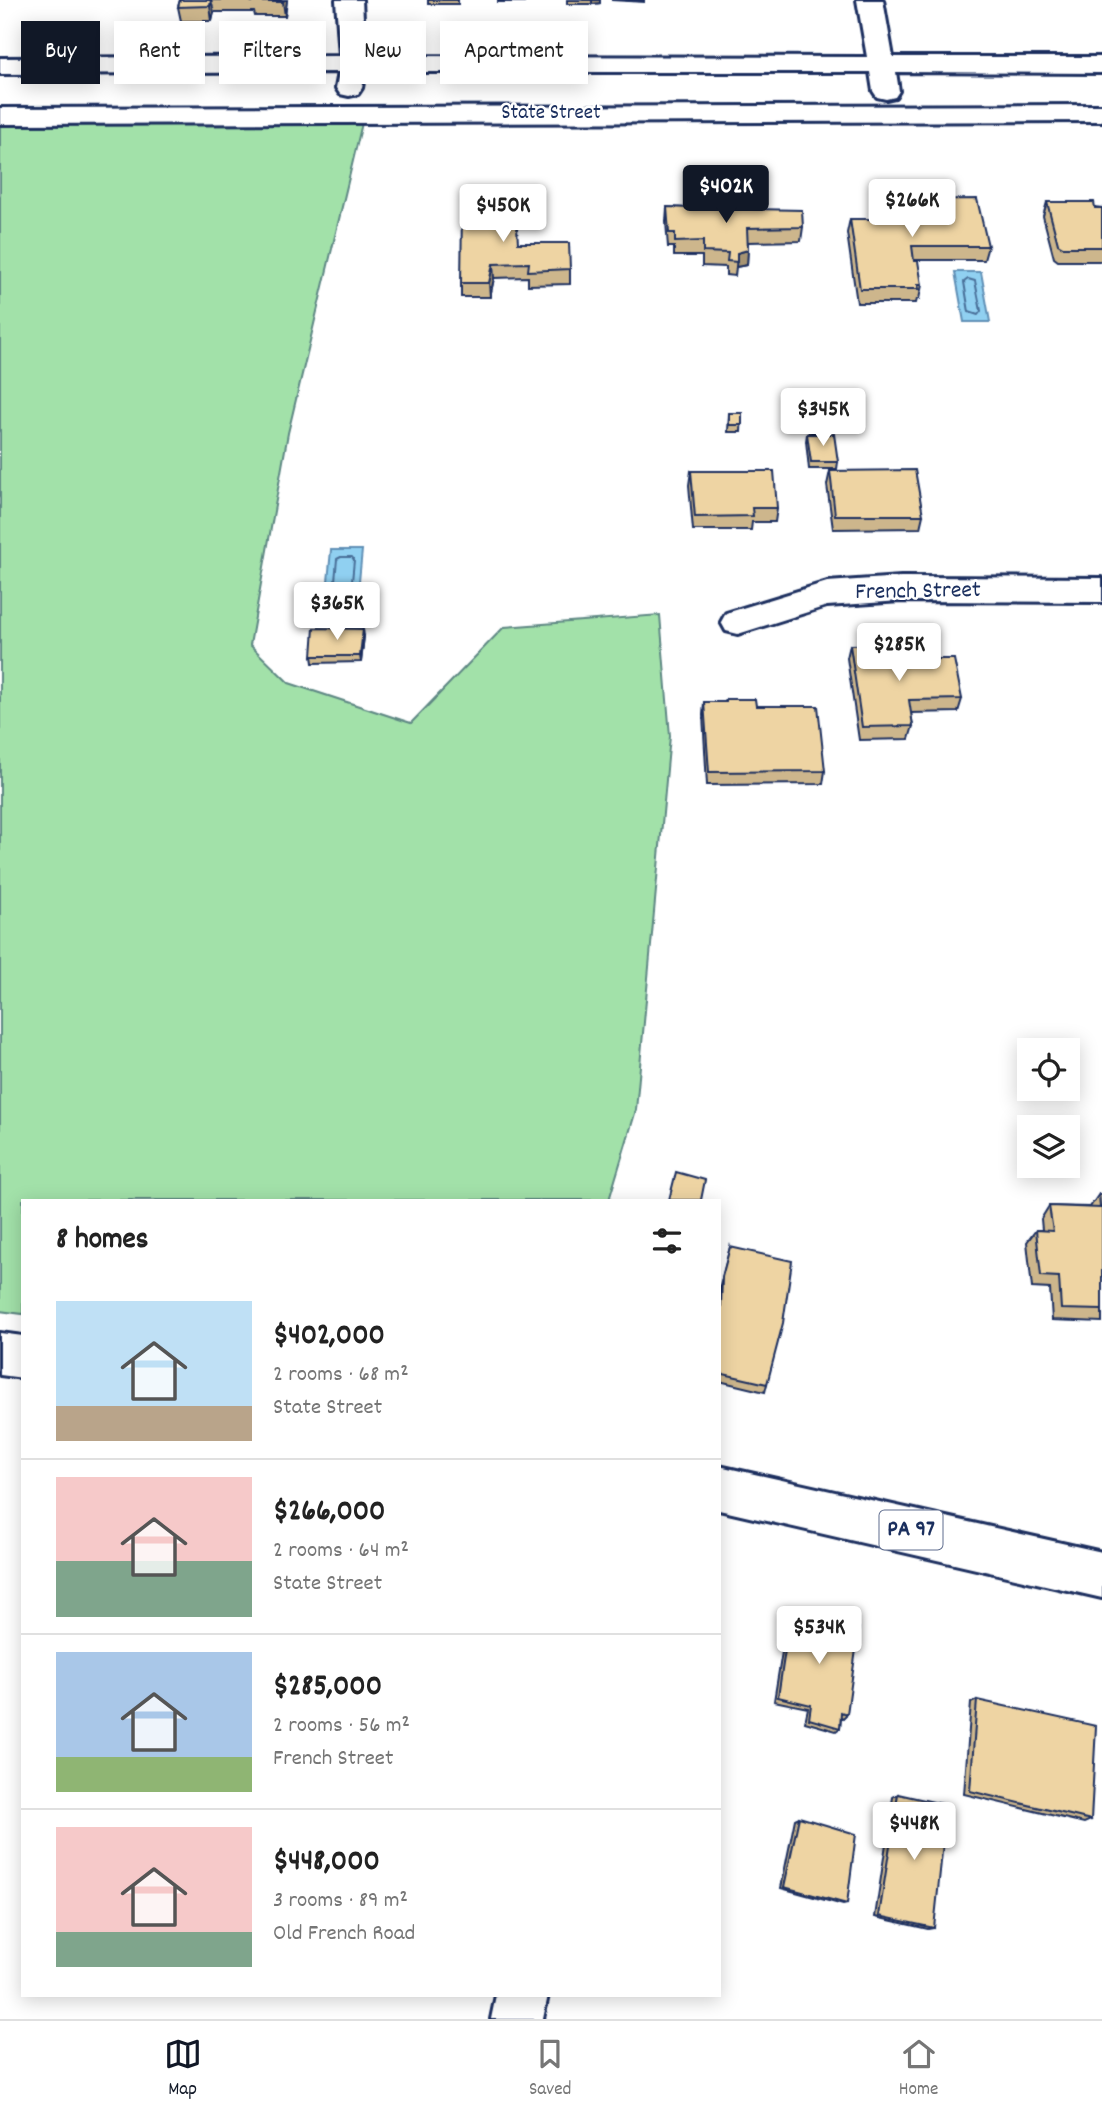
<!DOCTYPE html>
<html lang="en">
<head>
<meta charset="utf-8">
<style>
  :root { --surface:#fff; --page:#f2f2f2; --text:#222; --muted:#767676; --line:#e0e0e0; --accent:#111827 }
  body { margin:0; font-family:Dekko,sans-serif; background:var(--page); color:var(--text); height:100vh; display:flex; flex-direction:column; font-size:26px; white-space:nowrap }
  * { box-sizing:border-box; margin:0 }
  p { font-size:23px; color:var(--muted) }
  .icon { flex:none; width:38px; height:38px; fill:none; stroke:currentColor; stroke-width:2; stroke-linecap:round; stroke-linejoin:round }
  .map { position:relative; flex:1; overflow:hidden }
  .side { position:absolute; left:21px; top:1199px; width:700px; height:798px; display:flex; flex-direction:column; background:var(--surface); border-radius:0px; box-shadow:0 4px 18px #0003 }
  .side>* { flex:none }
  .banner { position:absolute; left:21px; top:21px; width:700px; height:63px; display:flex; gap:14px }
  .tools { position:absolute; left:1017px; top:1038px; display:grid; gap:14px }
  .tools a { display:grid; place-items:center; width:63px; height:63px; border-radius:0px; background:var(--surface); box-shadow:0 4px 18px #0003; font-size:35px }
  .price { position:absolute; translate:-50% -60px; padding:0 16px; border-radius:7px; background:#fff; color:#222; font-size:23px; line-height:46px; filter:drop-shadow(0 2px 4px #0008) }
  .price::after { content:''; position:absolute; left:50%; top:42px; width:21px; height:16px; margin-left:-10px; background:inherit; clip-path:polygon(0 0,100% 0,50% 100%) }
  .price.current { background:var(--accent); color:#fff }
  ul { padding:0; list-style:none }
  li { display:flex; align-items:center; gap:21px; height:175px; padding:0 35px }
  li+li { border-top:2px solid var(--line) }
  li span { display:grid; place-items:center; flex:none; width:196px; height:140px; border-radius:0px; color:#555 }
  li>.icon { margin-inline-start:auto }
  span .icon { width:84px; height:84px; fill:#fffc; stroke-width:1 }
  li b { font-size:30px }
  h2 { display:flex; justify-content:space-between; align-items:center; height:84px; padding:0 35px; font-size:30px }
  .chip { padding:0 24px; border-radius:0px; background:var(--surface); box-shadow:0 4px 18px #0003; font-size:24px; line-height:63px }
  .chip.current { background:var(--accent); color:#fff }
  .menu { display:flex; justify-content:space-around; align-items:center; height:98px; border-top:2px solid var(--line); background:var(--surface); font-size:19px; color:var(--muted) }
  .menu a { display:grid; justify-items:center; gap:4px }
  .menu .current { color:var(--accent) }
  .map>svg:first-child { display:block }
</style>
</head>
<body>
<div class="map">
<svg width="1102" height="2019" viewBox="0 0 1102 2019">
  <rect width="100%" height="100%" fill="#fff"/>
  <filter id="ink" filterUnits="userSpaceOnUse"><feTurbulence type="fractalNoise" baseFrequency=".0143" numOctaves="2"/><feDisplacementMap in="SourceGraphic" scale="14" xChannelSelector="R" yChannelSelector="G"/><feConvolveMatrix kernelMatrix="1 2 1 2 8 2 1 2 1" color-interpolation-filters="sRGB"/></filter>
  <g filter="url(#ink)">
    <path fill="#a2e1a9" stroke="#5e8884" stroke-width="2" d="M362,123L288,433L250,645L289,683L411,723L504,627L660,615L670,736L636,1110L609,1200H23V1314L0,1311V126Z"/>
    <path fill="#90d0f1" stroke="#6190b6" stroke-width="2" d="M955,272H981L990,322H964Z
      M331,550H362L356,613H325Z"/>
    <g fill="none" stroke-linecap="round" stroke-linejoin="round">
      <path stroke="#4a6f99" stroke-width="2" d="M968,279L975,281L981,311L978,315L969,312L964,282Z
        M341,557H352L354,560L350,603L347,606H336L333,603L337,559Z"/>
      <g stroke="#1b2f5e" stroke-width="6">
        <path id="minor" d="M336,0H362L365,56L867,57L857,0H883L893,57H1102V73L896,72L899,91L895,97L886,99L877,97L873,91L870,72H365L362,88L358,94L349,96L340,94L336,88L339,72L0,74V58L340,56Z
          M1102,105V121L0,124V108Z
          M901,577L1102,578V602L901,601L827,606L738,634L726,631L721,622L726,613L827,582Z"/>
      </g>
      <g stroke="#1b2f5e" stroke-width="6">
        <path id="tertiary" d="M496,1995H548L543,2019H491Z"/>
      </g>
      <g stroke="#1b2f5e" stroke-width="6">
        <path id="primary" d="M0,1333L23,1336V1378L0,1375Z
          M719,1466L1102,1552V1598L719,1510Z"/>
      </g>
      <use href="#minor" fill="#fff" fill-rule="evenodd"/>
      <use href="#tertiary" fill="#fff" fill-rule="evenodd"/>
      <use href="#primary" fill="#fff" fill-rule="evenodd"/>
    </g>
    <path fill="#cdb68c" stroke="#1b2f5e" stroke-width="2" d="M180,0H287L285,16H255L254,12H214L212,21H181L178,7Z
      M428,0H458V4H428Z
      M498,0H527V2H498Z
      M567,0H600V3L592,4H567Z
      M611,0H644V2Z
      M888,200L988,246L984,260H914L922,285L919,299H917L916,303H857L847,233L850,219H886L885,214Z
      M688,201L751,209L803,227L801,241L748,242L747,265L736,267L735,276L726,275V267L702,266V256H674V247H668L666,222L667,207L687,208Z
      M1047,202L1102,208V261H1058L1054,258L1043,216Z
      M518,243L570,269V284L528,285V277L494,278L490,297H461V283Z
      M729,413H742L741,432H728Z
      M809,422L826,432V434L838,462L837,469H809L806,441L807,434H809L808,429Z
      M691,471L777,508L775,522H752L751,530H693L689,485Z
      M830,471L923,515L920,528L833,529L827,485Z
      M364,636L361,662L313,663L312,656Z
      M850,645L901,656L926,659L962,699L958,712L911,713L913,726L909,739L859,740L847,658Z
      M726,699L756,706L825,771L823,784L707,785L703,715L704,702H725Z
      M1099,1194H1102V1322L1052,1320L1050,1289L1032,1288L1027,1242L1036,1230H1042L1041,1219L1049,1206L1090,1207Z
      M730,1247L767,1384L765,1392L719,1381L720,1286Z
      M791,1610L847,1714L843,1718L841,1717L840,1728L836,1731L805,1722L808,1708L774,1701L788,1615Z
      M977,1700L1091,1820L1084,1823L964,1794L971,1703Z
      M898,1794L934,1928L928,1929L875,1917L893,1797Z
      M799,1817L847,1904L843,1905L781,1888L795,1819Z"/>
    <path fill="#a79472" stroke="#1b2f5e" stroke-width="2" d="M211,0L214,12L212,21L210,6Z
      M284,0H287L285,16L283,2Z
      M592,0H600V3L592,4Z
      M748,250L747,265L736,267L737,253Z
      M493,264L494,278L490,297L489,283Z
      M363,629L364,636L361,662L360,656Z"/>
    <path fill="#eed4a3" stroke="#1b2f5e" stroke-width="2" d="M180,0H211L210,6L178,7Z
      M253,0H284L283,2H252Z
      M486,197H515L518,243H569L570,269L528,271L529,263L493,264L489,283H461L462,214H485Z
      M977,199L988,246H912L914,261H918L922,285H918L919,289H860L850,219H891L888,200Z
      M688,201L715,202V205L751,206V209L802,210L803,227L747,228L748,250L737,253V262L727,261L728,253L703,252V241L675,242V233H669L667,207L688,208Z
      M1047,202H1094L1095,208H1102V247H1063L1058,244Z
      M729,413H742V425H729Z
      M809,422H825L826,432H811Z
      M807,434H834L838,462H811Z
      M915,470L923,515H835L830,471Z
      M691,471H774L777,508H752L753,516L695,517Z
      M314,628L363,629L360,656H312Z
      M899,644L901,656L925,655L926,659H954L962,699L909,700L913,726L862,727L850,645Z
      M726,699H755L756,706H818L825,771L709,772L704,702H726Z
      M676,1172L705,1180L701,1200H669Z
      M1099,1194H1102V1310L1061,1309L1059,1277L1041,1276L1036,1230L1053,1231L1049,1206L1100,1208Z
      M730,1247L792,1261L783,1323L767,1384L719,1373V1314L721,1307L722,1277Z
      M791,1610L859,1628L847,1714L841,1712L840,1728L809,1719L811,1705L778,1697Z
      M977,1700L1096,1726L1091,1820L970,1791Z
      M898,1794L947,1805L934,1928L879,1916Z
      M799,1817L856,1834L847,1904L784,1887Z"/>
  </g>
  <g text-anchor="middle" dominant-baseline="central" stroke-width="5" stroke-linejoin="round" paint-order="stroke">
    <g font-size="21" fill="#1b2f5e" stroke="#fff">
      <text x="551" y="114">State Street</text>
    </g>
    <rect fill="#fff" stroke="#5f6d8e" stroke-width="2" x="879.5" y="1510.5" width="63" height="39" rx="5"/>
    <g font-size="23" font-weight="bold" fill="#1b2f5e">
      <text x="911" y="1530">PA 97</text>
    </g>
    <g font-size="24" fill="#1b2f5e" stroke="#fff">
      <text transform="translate(918 592) rotate(-1)">French Street</text>
    </g>
  </g>
</svg>
<div class="tools">
<a><svg class="icon" aria-label="locate" viewBox="0 0 24 24"><circle cx="12" cy="12" r="6"/><path d="M12 2v4M12 18v4M2 12h4M18 12h4"/></svg></a>
<a><svg class="icon" aria-label="layers" viewBox="0 0 24 24"><path d="M12 4l9 5-9 5-9-5zM3 14l9 5 9-5"/></svg></a>
</div>
<b class="price current" style="left:726px;top:225px">$402K</b>
<b class="price" style="left:912px;top:239px">$266K</b>
<b class="price" style="left:503px;top:244px">$450K</b>
<b class="price" style="left:823px;top:448px">$345K</b>
<b class="price" style="left:337px;top:642px">$365K</b>
<b class="price" style="left:899px;top:683px">$285K</b>
<b class="price" style="left:819px;top:1666px">$534K</b>
<b class="price" style="left:914px;top:1862px">$448K</b>
<div class="banner">
<a class="chip current">Buy</a>
<a class="chip">Rent</a>
<a class="chip">Filters</a>
<a class="chip">New</a>
<a class="chip">Apartment</a>
</div>
<section class="side">
<h2>8 homes<svg class="icon" aria-label="filters" viewBox="0 0 24 24"><path d="M4 7h16M4 17h16"/><circle cx="9" cy="7" r="2"/><circle cx="15" cy="17" r="2"/></svg></h2>
<ul>
<li><span style="background:linear-gradient(#bfe0f5 75%,#b9a48a 0)"><svg class="icon" aria-label="home" viewBox="0 0 24 24"><path d="M3 11l9-7 9 7M6 9v11h12V9"/></svg></span><div><b>$402,000</b><p>2 rooms · 68 m²</p><p>State Street</p></div></li>
<li><span style="background:linear-gradient(#f6c9c9 60%,#7fa58c 0)"><svg class="icon" aria-label="home" viewBox="0 0 24 24"><path d="M3 11l9-7 9 7M6 9v11h12V9"/></svg></span><div><b>$266,000</b><p>2 rooms · 64 m²</p><p>State Street</p></div></li>
<li><span style="background:linear-gradient(#a9c7e8 75%,#8fb573 0)"><svg class="icon" aria-label="home" viewBox="0 0 24 24"><path d="M3 11l9-7 9 7M6 9v11h12V9"/></svg></span><div><b>$285,000</b><p>2 rooms · 56 m²</p><p>French Street</p></div></li>
<li><span style="background:linear-gradient(#f6c9c9 75%,#7fa58c 0)"><svg class="icon" aria-label="home" viewBox="0 0 24 24"><path d="M3 11l9-7 9 7M6 9v11h12V9"/></svg></span><div><b>$448,000</b><p>3 rooms · 89 m²</p><p>Old French Road</p></div></li>
</ul>
</section>
</div>
<nav class="menu">
<a class="current"><svg class="icon" aria-label="map" viewBox="0 0 24 24"><path d="M3 6l6-2 6 2 6-2v14l-6 2-6-2-6 2zM9 4v14M15 6v14"/></svg>Map</a>
<a><svg class="icon" aria-label="saved" viewBox="0 0 24 24"><path d="M7 4h10v16l-5-4-5 4z"/></svg>Saved</a>
<a><svg class="icon" aria-label="home" viewBox="0 0 24 24"><path d="M3 11l9-7 9 7M6 9v11h12V9"/></svg>Home</a>
</nav>
</body>
</html>
